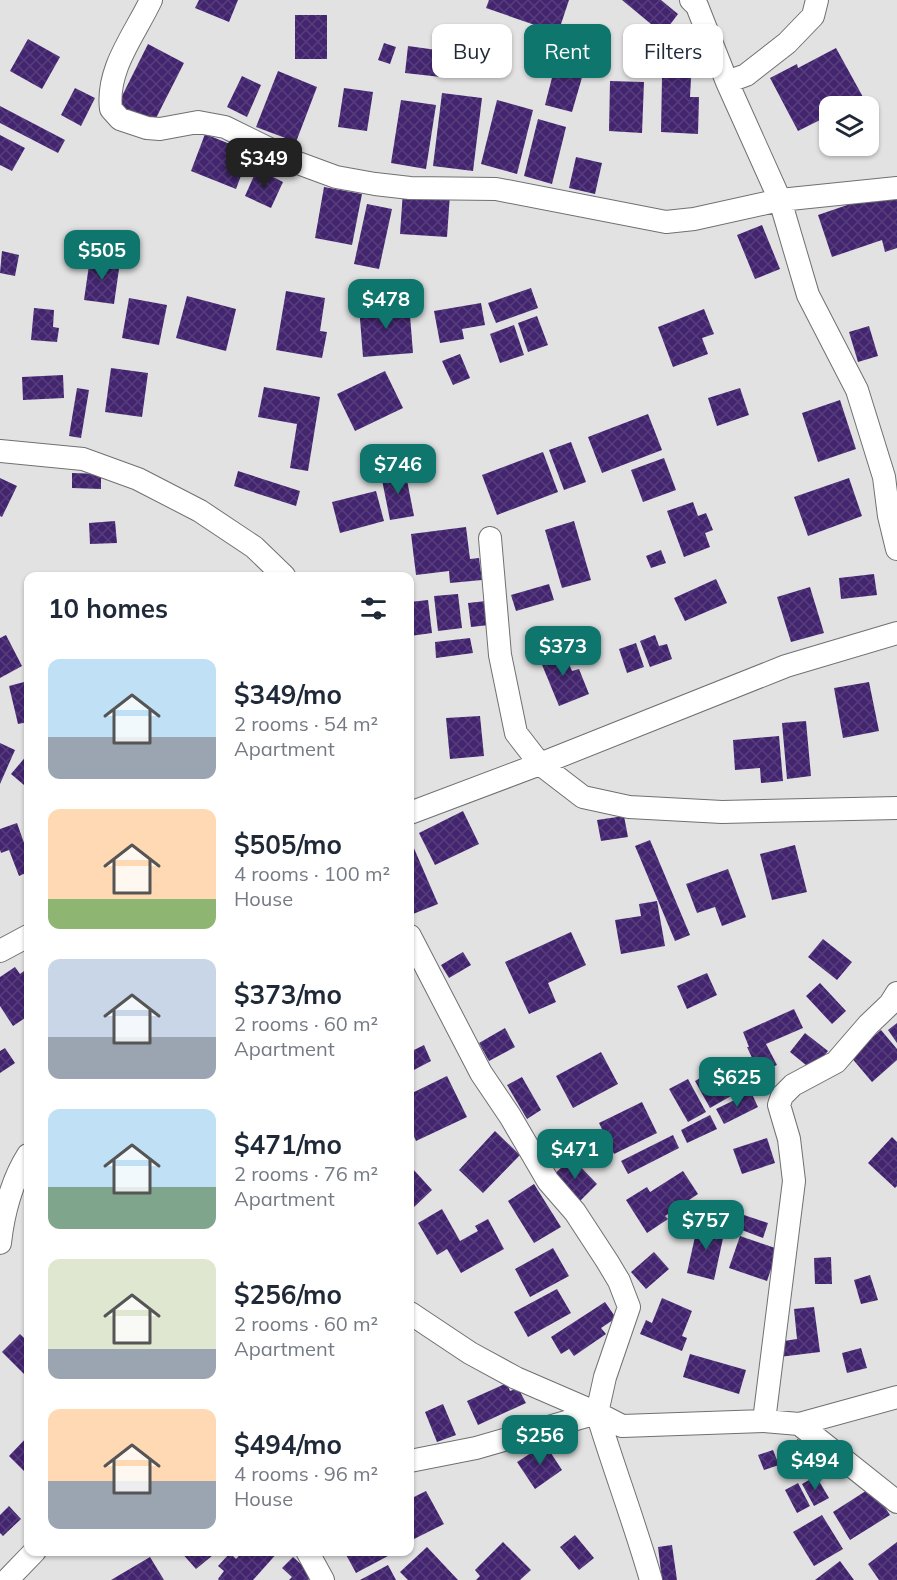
<!DOCTYPE html>
<html lang="en">
<head>
<meta charset="utf-8">
<style>
  :root { --surface:#fff; --page:#f2f2f3; --text:#1f2937; --muted:#747a83; --accent:#0f766e }
  body { margin:0; font-family:Mulish,sans-serif; background:var(--page); color:var(--text); height:100vh; display:flex; flex-direction:column; font-size:22px; white-space:nowrap }
  * { box-sizing:border-box; margin:0 }
  p { font-size:20px; color:var(--muted) }
  .icon { flex:none; width:33px; height:33px; fill:none; stroke:currentColor; stroke-width:2; stroke-linecap:round; stroke-linejoin:round }
  .map { position:relative; flex:1; overflow:hidden }
  .sheet { position:absolute; left:24px; top:572px; width:390px; height:984px; display:flex; flex-direction:column; background:var(--surface); border-radius:12px; box-shadow:0 2px 4px #0004 }
  .sheet>* { flex:none }
  .top-card { position:absolute; left:432px; top:24px; width:375px; height:54px; display:flex; gap:12px }
  .tools { position:absolute; left:819px; top:96px; display:grid; gap:12px }
  .tools a { display:grid; place-items:center; width:60px; height:60px; border-radius:12px; background:var(--surface); box-shadow:0 2px 4px #0004; font-size:30px }
  .price { position:absolute; translate:-50% -51px; padding:0 14px; border-radius:12px; background:var(--accent); color:#fff; font-size:20px; line-height:39px; filter:drop-shadow(0 2px 3px #0008) }
  .price::after { content:''; position:absolute; left:50%; top:36px; width:18px; height:14px; margin-left:-9px; background:inherit; clip-path:polygon(0 0,100% 0,50% 100%) }
  .price.current { background:#222; color:#fff }
  ul { padding:0; list-style:none }
  li { display:flex; align-items:center; gap:18px; height:150px; padding:0 24px }
  li span { display:grid; place-items:center; flex:none; width:168px; height:120px; border-radius:12px; color:#555 }
  li>.icon { margin-inline-start:auto }
  span .icon { width:72px; height:72px; fill:#fffc; stroke-width:1 }
  li b { font-size:26px }
  h2 { display:flex; justify-content:space-between; align-items:center; height:72px; padding:0 24px; font-size:26px }
  .pill { padding:0 21px; border-radius:12px; background:var(--surface); box-shadow:0 2px 4px #0004; font-size:21px; line-height:54px }
  .pill.current { background:var(--accent); color:#fff }
  .map>svg:first-child { display:block }
</style>
</head>
<body>
<div class="map">
<svg width="897" height="1580" viewBox="0 0 897 1580">
  <defs>
    <pattern id="building-cross-hatch" width="8" height="8" patternUnits="userSpaceOnUse" patternTransform="scale(1.5)"><rect width="8" height="8" fill="#43256f"/><path d="M0 0l8 8M0 8l8-8" fill="none" stroke="#563d7b"/></pattern>
  </defs>
  <rect width="100%" height="100%" fill="#e2e2e3"/>
  <path fill="url(#building-cross-hatch)" d="M199,0H238L229,22L195,8Z
    M489,0H569L558,33L486,8Z
    M622,0H661L678,14L663,34Z
    M295,15H327V59H295Z
    M28,39L60,57L42,89L10,71Z
    M384,43L396,47L390,64L378,60Z
    M148,44L184,63L153,124L117,106Z
    M408,46L444,51L441,77L405,73Z
    M836,48L863,97L845,106H830V115L798,131L770,78L797,64L798,68Z
    M555,66L583,74L572,112L545,105Z
    M278,71L317,87L296,142L256,127Z
    M242,76L261,85L247,117L227,107Z
    M662,78H691L690,97H699L698,134L661,132Z
    M610,81L644,82L642,133L609,131Z
    M75,88L95,98L81,126L61,115Z
    M344,88L373,92L367,131L338,127Z
    M442,93L482,98L473,171L433,166Z
    M401,100L436,105L426,169L391,163Z
    M497,100L533,110L517,174L481,164Z
    M0,106L65,140L58,153L0,123Z
    M538,119L566,127L552,184L524,176Z
    M205,134L250,152L236,189L191,171Z
    M0,135L25,148L12,171L0,165Z
    M576,157L602,163L595,194L569,188Z
    M257,169L283,182L271,208L245,196Z
    M324,187L362,194L352,245L315,238Z
    M894,189L897,197V248L885,252L882,240L832,257L818,215Z
    M403,191L450,194L447,237L400,234Z
    M367,204L392,209L379,269L354,264Z
    M762,225L780,269L755,279L737,235Z
    M2,251L19,255L15,276L0,273Z
    M90,258L120,262L114,304L84,300Z
    M531,288L538,308L496,323L488,303Z
    M286,291L325,298L320,331L327,332L322,358L276,350Z
    M187,296L236,309L226,351L176,338Z
    M129,298L167,305L159,345L122,338Z
    M409,303L413,353L363,357L359,306Z
    M481,303L485,325L462,329L464,339L440,343L434,311Z
    M34,308L54,310L53,327L59,328L57,342L31,340Z
    M704,309L714,334L702,338L708,354L673,367L658,327Z
    M537,316L548,345L528,352L518,323Z
    M514,325L524,355L500,363L490,334Z
    M869,326L878,356L858,362L849,332Z
    M460,354L470,378L453,385L442,361Z
    M111,368L148,373L142,417L105,412Z
    M385,371L403,408L355,431L337,394Z
    M63,375L64,398L23,400L22,377Z
    M264,387L320,397L308,471L290,468L297,424L258,417Z
    M77,388L89,390L81,438L69,436Z
    M740,388L749,415L717,426L708,398Z
    M840,400L856,449L818,462L802,413Z
    M648,414L662,450L602,473L588,437Z
    M571,442L586,482L564,490L549,450Z
    M543,452L558,492L497,515L482,475Z
    M664,458L676,490L643,502L631,470Z
    M405,470L414,516L390,520L381,475Z
    M238,471L300,491L296,506L234,486Z
    M72,473L101,474V489L72,488Z
    M0,478L17,486L2,517L0,516Z
    M849,478L862,516L808,536L794,497Z
    M376,491L384,521L340,533L332,502Z
    M693,502L698,516L706,513L713,530L705,533L710,547L684,557L667,511Z
    M115,521L117,543L90,544L89,523Z
    M574,521L591,580L562,588L545,530Z
    M466,527L470,559L479,558L482,580L450,583L449,571L416,575L411,534Z
    M661,550L666,563L651,568L646,556Z
    M874,574L877,595L841,599L839,578Z
    M716,579L727,603L685,621L674,598Z
    M549,584L554,600L516,611L511,595Z
    M810,587L824,633L791,642L777,597Z
    M458,594L462,628L438,631L434,596Z
    M428,600L432,633L410,636V602Z
    M486,601L489,625L471,627L468,603Z
    M6,635L22,666L0,678V638Z
    M655,635L659,646L667,644L672,659L650,667L640,641Z
    M470,638L473,653L436,658L435,642Z
    M636,643L644,667L627,673L619,649Z
    M561,645L572,671L579,669L589,694L559,706L538,655Z
    M24,682L27,692H28V722L18,724L9,686Z
    M869,682L879,731L843,738L834,688Z
    M480,716L484,756L450,759L446,718Z
    M806,721L811,776L787,779L782,723Z
    M779,736L783,781L761,783L760,768L735,770L733,740Z
    M0,743L15,750L0,784Z
    M28,754V780L24,785L11,774Z
    M463,811L479,844L435,865L419,833Z
    M624,816L628,837L601,841L597,820Z
    M17,823L28,854V872L19,876L9,850L1,853L0,850V829Z
    M650,840L690,935L675,941L635,846Z
    M795,845L807,892L772,900L760,854Z
    M413,846L438,904L413,914L410,905V848Z
    M728,869L746,917L722,926L715,907L697,913L686,884Z
    M657,901L665,946L621,954L615,920L641,916L639,904Z
    M571,932L586,965L548,983L556,1002L529,1014L505,962Z
    M823,939L852,962L837,980L808,957Z
    M463,952L471,965L449,978L441,965Z
    M15,967L20,974L28,968V1016L13,1026L0,1006V977Z
    M707,973L717,995L687,1009L677,986Z
    M820,983L846,1011L832,1024L806,996Z
    M794,1009L803,1028L766,1044L777,1065L759,1073L747,1047H749L743,1032Z
    M897,1023V1043L888,1030Z
    M505,1028L515,1047L489,1061L479,1043Z
    M881,1030L897,1049V1060L872,1082L850,1056Z
    M805,1033L828,1051L812,1070L790,1052Z
    M424,1045L431,1061L410,1072V1052Z
    M5,1048L15,1063L0,1073V1051Z
    M601,1052L618,1084L573,1108L556,1076Z
    M737,1057L752,1084L710,1108L695,1081Z
    M447,1076L467,1117L416,1141L410,1127V1094Z
    M522,1077L541,1110L527,1119L507,1085Z
    M688,1079L706,1112L688,1122L669,1089Z
    M751,1092L758,1107L724,1124L716,1109Z
    M642,1102L657,1133L614,1154L599,1123Z
    M710,1115L717,1129L687,1143L681,1130Z
    M495,1131L520,1155L483,1193L459,1170Z
    M673,1135L679,1148L628,1174L621,1161Z
    M892,1137L897,1142V1186L895,1188L868,1163Z
    M767,1138L775,1163L742,1174L733,1149Z
    M572,1158L597,1184L578,1203L552,1176Z
    M413,1169L432,1190L412,1209L410,1206V1172Z
    M683,1171L698,1194L665,1216L668,1219L647,1233L626,1200L647,1187L650,1192Z
    M534,1184L561,1227L534,1243L508,1201Z
    M442,1209L460,1241L478,1231L475,1226L488,1219L504,1249L461,1273L447,1249L437,1255L418,1223Z
    M744,1215L768,1223L763,1238L739,1229Z
    M698,1223L725,1229L714,1280L687,1273Z
    M740,1236L778,1249L767,1281L729,1268Z
    M553,1248L569,1276L530,1297L515,1269Z
    M654,1252L669,1269L646,1289L631,1272Z
    M831,1257L832,1284H815L814,1258Z
    M870,1275L878,1300L861,1304L854,1280Z
    M557,1289L571,1313L528,1337L514,1312Z
    M662,1298L692,1311L682,1336L687,1338L682,1351L640,1334L646,1320L652,1323Z
    M605,1302L616,1318L601,1328L606,1334L574,1356L569,1349L561,1354L551,1337Z
    M814,1307L820,1352L779,1357L777,1342L797,1339L794,1309Z
    M20,1334L28,1342V1378L2,1352Z
    M861,1348L867,1368L847,1373L842,1353Z
    M690,1354L746,1370L739,1394L683,1377Z
    M507,1383L510,1391L518,1388L526,1403L478,1425L467,1401Z
    M443,1404L456,1435L437,1442L425,1412Z
    M28,1436V1475L9,1456Z
    M798,1439L813,1462L797,1471L783,1449Z
    M545,1444L562,1470L535,1489L517,1462Z
    M773,1450L779,1465L764,1470L758,1455Z
    M816,1476L829,1498L814,1506L802,1484Z
    M798,1483L810,1506L797,1513L785,1490Z
    M872,1487L890,1515L850,1540L833,1512Z
    M426,1491L444,1524L410,1541V1499Z
    M9,1506L21,1519L3,1536L0,1533V1515Z
    M822,1515L843,1549L814,1566L793,1532Z
    M575,1535L594,1558L579,1570L560,1547Z
    M503,1542L531,1570L520,1580H476L480,1576L475,1570Z
    M897,1542V1580H879L868,1564Z
    M672,1545L677,1580H662L658,1547Z
    M427,1547L458,1580H408L400,1572Z
    M180,1551H218L196,1569Z
    M243,1551H279L253,1580H219L218,1579L224,1571L218,1566L230,1553L236,1559Z
    M344,1551H385L388,1556L356,1573Z
    M150,1557L164,1580H111Z
    M293,1557L313,1575L308,1580H289L292,1577L282,1568Z
    M840,1561L854,1580H815Z
    M388,1565L396,1580H360Z"/>
  <g fill="none" stroke-linecap="round" stroke-linejoin="round">
    <g stroke="#6f7071" stroke-width="24">
      <path id="minor" d="M151,0C135,34 106,69 111,109L120,119L147,128L160,129L198,122L225,127L298,163L336,177L375,184L410,188L496,189L666,222L694,219L780,200L897,188
        M691,0L697,6L727,82L780,200L808,295L857,390L884,477L889,516L897,549
        M727,82L746,75L787,43L813,16L817,0
        M0,451L83,459L138,479L200,511L254,547L284,576
        M490,538L500,655L516,733L540,764L583,797L629,807L722,812L897,808
        M410,813L540,764L786,666L897,633
        M410,936L481,1073L510,1116L548,1181L575,1212L607,1261L619,1281L629,1307L605,1377L597,1413
        M0,951L28,936
        M0,1243C3,1214 12,1180 28,1155
        M410,1313L470,1353L516,1378L597,1413C614,1469 635,1524 651,1580
        M764,1421L794,1181L789,1139L779,1105L782,1096L793,1085L836,1062L868,1025L890,1004L897,993
        M799,1424L897,1502
        M410,1461L476,1448L597,1413L622,1426L764,1421L799,1424L897,1397
        M307,1551L323,1580
        M7,1580L35,1551"/>
    </g>
    <use href="#minor" stroke="#fff" stroke-width="22"/>
  </g>
</svg>
<div class="tools">
<a><svg class="icon" aria-label="layers" viewBox="0 0 24 24"><path d="M12 4l9 5-9 5-9-5zM3 14l9 5 9-5"/></svg></a>
</div>
<b class="price current" style="left:264px;top:189px">$349</b>
<b class="price" style="left:102px;top:281px">$505</b>
<b class="price" style="left:386px;top:330px">$478</b>
<b class="price" style="left:398px;top:495px">$746</b>
<b class="price" style="left:563px;top:677px">$373</b>
<b class="price" style="left:737px;top:1108px">$625</b>
<b class="price" style="left:575px;top:1180px">$471</b>
<b class="price" style="left:706px;top:1251px">$757</b>
<b class="price" style="left:540px;top:1466px">$256</b>
<b class="price" style="left:815px;top:1491px">$494</b>
<div class="top-card">
<a class="pill">Buy</a>
<a class="pill current">Rent</a>
<a class="pill">Filters</a>
</div>
<section class="sheet">
<h2>10 homes<svg class="icon" aria-label="filters" viewBox="0 0 24 24"><path d="M4 7h16M4 17h16"/><circle cx="9" cy="7" r="2"/><circle cx="15" cy="17" r="2"/></svg></h2>
<ul>
<li><span style="background:linear-gradient(#bfe0f5 65%,#9aa5b1 0)"><svg class="icon" aria-label="home" viewBox="0 0 24 24"><path d="M3 11l9-7 9 7M6 9v11h12V9"/></svg></span><div><b>$349/mo</b><p>2 rooms · 54 m²</p><p>Apartment</p></div></li>
<li><span style="background:linear-gradient(#ffd9b3 75%,#8fb573 0)"><svg class="icon" aria-label="home" viewBox="0 0 24 24"><path d="M3 11l9-7 9 7M6 9v11h12V9"/></svg></span><div><b>$505/mo</b><p>4 rooms · 100 m²</p><p>House</p></div></li>
<li><span style="background:linear-gradient(#c9d6e8 65%,#9aa5b1 0)"><svg class="icon" aria-label="home" viewBox="0 0 24 24"><path d="M3 11l9-7 9 7M6 9v11h12V9"/></svg></span><div><b>$373/mo</b><p>2 rooms · 60 m²</p><p>Apartment</p></div></li>
<li><span style="background:linear-gradient(#bfe0f5 65%,#7fa58c 0)"><svg class="icon" aria-label="home" viewBox="0 0 24 24"><path d="M3 11l9-7 9 7M6 9v11h12V9"/></svg></span><div><b>$471/mo</b><p>2 rooms · 76 m²</p><p>Apartment</p></div></li>
<li><span style="background:linear-gradient(#dfe7d0 75%,#9aa5b1 0)"><svg class="icon" aria-label="home" viewBox="0 0 24 24"><path d="M3 11l9-7 9 7M6 9v11h12V9"/></svg></span><div><b>$256/mo</b><p>2 rooms · 60 m²</p><p>Apartment</p></div></li>
<li><span style="background:linear-gradient(#ffd9b3 60%,#9aa5b1 0)"><svg class="icon" aria-label="home" viewBox="0 0 24 24"><path d="M3 11l9-7 9 7M6 9v11h12V9"/></svg></span><div><b>$494/mo</b><p>4 rooms · 96 m²</p><p>House</p></div></li>
</ul>
</section>
</div>
</body>
</html>
